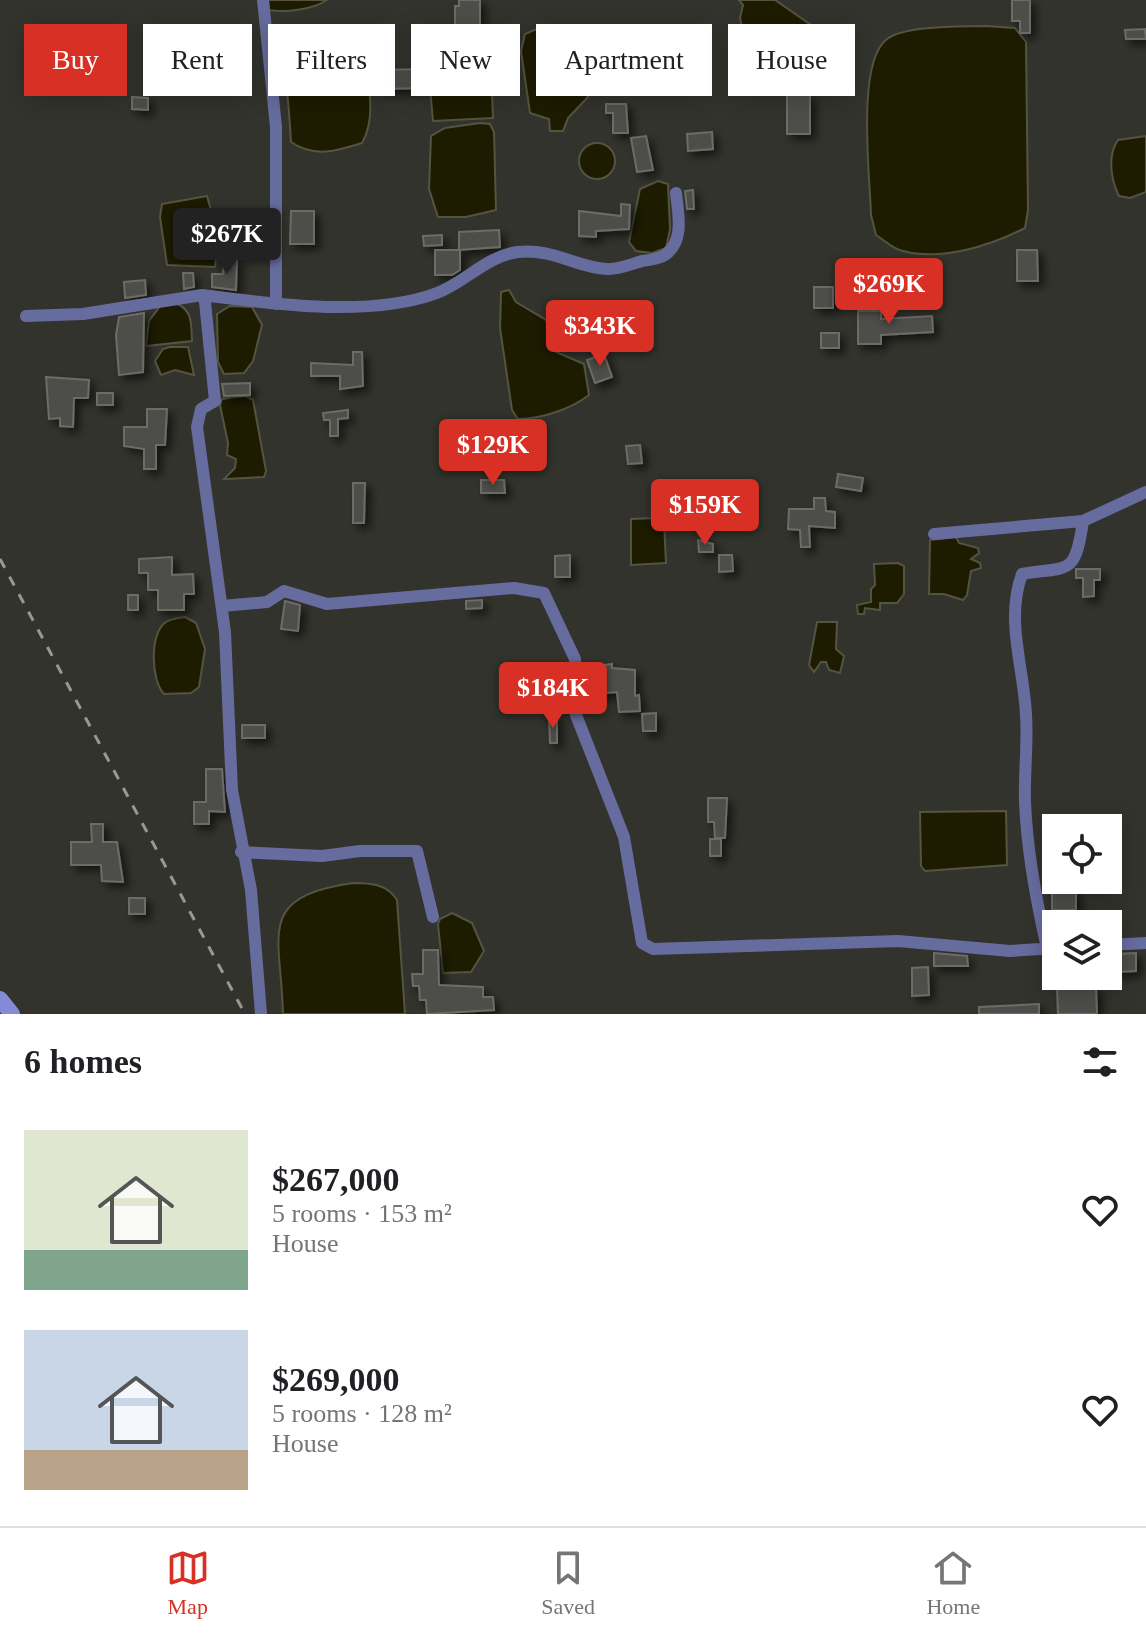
<!DOCTYPE html>
<html lang="en">
<head>
<meta charset="utf-8">
<style>
  :root { --surface:#fff; --page:#f6f6f6; --text:#202124; --muted:#757577; --line:#e0e0e0; --accent:#d93025 }
  body { margin:0; font-family:"Times New Roman",serif; background:var(--page); color:var(--text); height:100vh; display:flex; flex-direction:column; font-size:30px; white-space:nowrap }
  * { box-sizing:border-box; margin:0 }
  p { font-size:26px; color:var(--muted) }
  .icon { flex:none; width:44px; height:44px; fill:none; stroke:currentColor; stroke-width:2; stroke-linecap:round; stroke-linejoin:round }
  .map { position:relative; height:1014px; overflow:hidden }
  .sheet { display:flex; flex-direction:column; background:var(--surface); flex:1 }
  .sheet>* { flex:none }
  .hud { position:absolute; left:24px; top:24px; width:1098px; height:72px; display:flex; gap:16px }
  .tools { position:absolute; left:1042px; top:814px; display:grid; gap:16px }
  .tools a { display:grid; place-items:center; width:80px; height:80px; border-radius:0px; background:var(--surface); box-shadow:0 4px 20px #0003; font-size:40px }
  .price { position:absolute; translate:-50% -68px; padding:0 18px; border-radius:8px; background:var(--accent); color:#fff; font-size:26px; line-height:52px; filter:drop-shadow(0 2px 4px #0008) }
  .price::after { content:''; position:absolute; left:50%; top:48px; width:24px; height:18px; margin-left:-12px; background:inherit; clip-path:polygon(0 0,100% 0,50% 100%) }
  .price.current { background:#222; color:#fff }
  ul { padding:0; list-style:none }
  li { display:flex; align-items:center; gap:24px; height:200px; padding:0 24px }
  li span { display:grid; place-items:center; flex:none; width:224px; height:160px; border-radius:0px; color:#555 }
  li>.icon { margin-inline-start:auto }
  span .icon { width:96px; height:96px; fill:#fffc; stroke-width:1 }
  li b { font-size:34px }
  h2 { display:flex; justify-content:space-between; align-items:center; height:96px; padding:0 24px; font-size:34px }
  .tag { padding:0 28px; border-radius:0px; background:var(--surface); box-shadow:0 4px 20px #0003; font-size:28px; line-height:72px }
  .tag.current { background:var(--accent); color:#fff }
  .menu { display:flex; justify-content:space-around; align-items:center; height:112px; border-top:2px solid var(--line); background:var(--surface); font-size:22px; color:var(--muted) }
  .menu a { display:grid; justify-items:center; gap:4px }
  .menu .current { color:var(--accent) }
  .map>svg:first-child { display:block }
</style>
</head>
<body>
<div class="map">
<svg width="1146" height="1014" viewBox="0 0 1146 1014">
  <defs>
    <filter id="shadow"><feDropShadow dx="5" dy="5" stdDeviation="4" flood-color="#0009"/></filter>
  </defs>
  <rect width="100%" height="100%" fill="#33332d"/>
  <path fill="#1d1c01" stroke="#555440" stroke-width="2" d="M268,0H327C314,9 286,13 269,10Z
    M739,0H775L824,34L828,40L811,42L798,56L808,74L759,93L743,69V63L749,60L740,18L743,5Z
    M334,26L354,31C365,64 380,112 362,143C337,151 314,158 291,142C290,125 289,108 287,92C286,85 281,80 281,74C277,40 308,29 334,26Z
    M565,26L573,31L574,54L582,66L581,84L588,97L568,118L563,131H550L549,119L530,113L521,51L525,34L539,28L548,33L553,32L555,27Z
    M985,26L1015,28L1026,42L1028,210L1025,228C990,246 942,261 903,251C893,249 884,240 876,235L871,215C870,176 856,62 887,39C906,25 961,27 985,26Z
    M446,71L467,85L492,92L493,118L433,121L430,88L435,75Z
    M480,123L490,124L494,132L496,210L466,217H438L429,189L431,136L445,128Z
    M1146,136V192L1130,198L1119,196C1111,180 1107,156 1118,140Z
    M579 161a18 18 0 1 1 36 0a18 18 0 1 1-36 0Z
    M658,181L668,184L670,229L666,248L652,253L636,251L629,242L640,189Z
    M207,196L218,236L215,267L167,265L160,217L162,204Z
    M509,290L516,302L546,320L556,352L584,364L589,395C571,409 541,419 518,419L512,410L500,328L501,292Z
    M178,304C193,312 191,325 192,341L146,346L149,321L161,305Z
    M230,306L252,307L262,325L253,361L244,373L224,374L218,362L217,314Z
    M170,347H188L194,375L175,370L161,375L155,361L163,349Z
    M245,396L253,400L266,471L264,477L224,479L235,468L236,459L227,455L228,443L220,405L222,399Z
    M655,518L664,522L666,563L631,565V519Z
    M956,537L959,543L978,548L979,553L971,559L980,563L981,568L971,571L967,595L963,600L944,594H929L930,540Z
    M898,563L904,566V594L897,603H880V610L865,608L864,614H858L857,605L871,602V589L875,585L874,564Z
    M185,617L196,623L205,649L199,687L191,693L164,694C151,681 149,633 166,622C171,619 179,618 185,617Z
    M817,622H837L836,649L844,656L840,673L829,670L826,662H821L814,672L809,665Z
    M1006,811L1007,865L925,871L921,866L920,812Z
    M353,883C371,883 387,884 397,900L405,1014H283C281,934 255,897 353,883Z
    M452,913L472,923L484,951L471,972L443,973L438,924L440,919Z"/>
  <path fill="#4e4e49" stroke="#6c6c66" stroke-width="2" filter="url(#shadow)" d="M459,0H480V29H464V54H479V66H452L451,32H455V6H459Z
    M1012,0H1030V33H1020V21H1012Z
    M1145,29L1146,39H1126L1125,30Z
    M149,32L159,33L158,43H169V54L144,55Z
    M637,61V77L616,78L615,62Z
    M425,69L426,88L381,89L380,70Z
    M787,95H810V134H787Z
    M132,97L148,98V110L132,109Z
    M606,104H626L628,133H613V113H606Z
    M712,132L713,149L688,151L687,134Z
    M646,136L653,170L637,172L631,138Z
    M693,190L694,209H687L685,191Z
    M621,204L630,205L629,229L596,231V237L579,236V211L621,216Z
    M291,211H314V244H290Z
    M499,230L500,247L459,250V232Z
    M442,235V245L424,246L423,236Z
    M435,250H460V270L452,275H435Z
    M1017,250H1037L1038,281H1017Z
    M224,259H237L236,290L212,287V274H223Z
    M183,273H193L194,287L184,289Z
    M145,280L146,295L125,298L124,282Z
    M814,287H833V308H814Z
    M858,311H881V319L932,316L933,332L881,335V344H858Z
    M144,313L143,372L119,375L116,335L119,317Z
    M821,333H839V348H821Z
    M353,352H362L363,386L340,389V376H311V363L353,365Z
    M604,354L612,377L595,383L587,360Z
    M46,377L89,380L88,398H74L73,427L60,426V418L49,419Z
    M250,383V395L224,396L222,384Z
    M97,393H113V405H97Z
    M147,409H167L165,445H156V469H144V449L124,446V427H147Z
    M348,410V418L338,419V436H330V420H324L323,413Z
    M640,445L642,463L628,464L626,446Z
    M838,474L863,478L861,491L836,487Z
    M481,480H504L505,493H481Z
    M353,483H365L364,523H353Z
    M814,498H825L826,511L835,512V528L809,526L810,547H801L800,530L788,529L789,509H814Z
    M698,540L713,544V552H699Z
    M570,555V577H555V556Z
    M719,555H732L733,571L719,572Z
    M172,557V575L193,574L194,594H184V610H158V590H148V573H139V559Z
    M1076,569H1100V580H1094V596L1083,597V578H1076Z
    M128,595H138V610H128Z
    M482,600V608L466,609V601Z
    M285,601L300,605L298,631L281,629Z
    M612,664V668L635,670V696L639,695L640,711L619,712L617,692L585,695L584,668Z
    M656,713V731H643L642,714Z
    M549,718H557V743H550Z
    M242,725H265V738H242Z
    M206,769H222L225,812L209,811V824H194V802H206Z
    M708,798H727L725,838H715L714,822H708Z
    M91,824H103V842H117L123,882L102,881L101,865H71V842H92Z
    M710,839H721V856H710Z
    M1052,890H1076V910H1052Z
    M129,898H145V914H129Z
    M423,950H438L439,985L483,987V997H493L494,1010L427,1014L426,1000H420L419,986H413L412,974H423Z
    M934,953L967,956L968,966H934Z
    M1136,953V971L1116,972V954Z
    M928,967L929,995L912,996V968Z
    M1057,987H1096L1097,1014H1058Z
    M1039,1004V1014H979V1007Z"/>
  <g fill="none" stroke-linecap="round" stroke-linejoin="round">
    <path stroke="#666c9d" stroke-width="12" d="M263,0L276,127V304
      M202,295C272,304 370,318 437,293C466,282 486,256 518,252C553,248 577,268 607,269C617,270 632,264 642,261C650,260 659,259 665,255C685,241 678,213 676,193
      M26,316L83,314L202,295L205,302L215,401L201,409L197,427L225,632L232,790L251,890L261,1014
      M934,534L1083,521L1146,492
      M222,606L267,602L284,591L327,604L514,588L544,593L575,659L576,715L624,837L642,943L653,949L898,941L1010,951L1056,948
      M241,852L322,856L360,851H417L433,917
      M1108,945L1146,943
      M1047,948C1036,900 1027,851 1025,802C1024,773 1028,744 1026,715C1024,668 1005,620 1022,574C1069,566 1075,577 1083,521"/>
    <path stroke="#838bd9" stroke-width="16" d="M0,999L12,1014"/>
    <path stroke="#989894" stroke-width="3" stroke-dasharray="10 10" stroke-linecap="butt" d="M0,559L245,1014"/>
  </g>
</svg>
<div class="tools">
<a><svg class="icon" aria-label="locate" viewBox="0 0 24 24"><circle cx="12" cy="12" r="6"/><path d="M12 2v4M12 18v4M2 12h4M18 12h4"/></svg></a>
<a><svg class="icon" aria-label="layers" viewBox="0 0 24 24"><path d="M12 4l9 5-9 5-9-5zM3 14l9 5 9-5"/></svg></a>
</div>
<b class="price current" style="left:227px;top:276px">$267K</b>
<b class="price" style="left:889px;top:326px">$269K</b>
<b class="price" style="left:600px;top:368px">$343K</b>
<b class="price" style="left:493px;top:487px">$129K</b>
<b class="price" style="left:705px;top:547px">$159K</b>
<b class="price" style="left:553px;top:730px">$184K</b>
<div class="hud">
<a class="tag current">Buy</a>
<a class="tag">Rent</a>
<a class="tag">Filters</a>
<a class="tag">New</a>
<a class="tag">Apartment</a>
<a class="tag">House</a>
</div>
</div>
<section class="sheet">
<h2>6 homes<svg class="icon" aria-label="filters" viewBox="0 0 24 24"><path d="M4 7h16M4 17h16"/><circle cx="9" cy="7" r="2"/><circle cx="15" cy="17" r="2"/></svg></h2>
<ul>
<li><span style="background:linear-gradient(#dfe7d0 75%,#7fa58c 0)"><svg class="icon" aria-label="home" viewBox="0 0 24 24"><path d="M3 11l9-7 9 7M6 9v11h12V9"/></svg></span><div><b>$267,000</b><p>5 rooms · 153 m²</p><p>House</p></div><svg class="icon" aria-label="heart" viewBox="0 0 24 24"><path d="M12 20l-8-8c-3-5 5-10 8-4 3-6 11-1 8 4z"/></svg></li>
<li><span style="background:linear-gradient(#c9d6e8 75%,#b9a48a 0)"><svg class="icon" aria-label="home" viewBox="0 0 24 24"><path d="M3 11l9-7 9 7M6 9v11h12V9"/></svg></span><div><b>$269,000</b><p>5 rooms · 128 m²</p><p>House</p></div><svg class="icon" aria-label="heart" viewBox="0 0 24 24"><path d="M12 20l-8-8c-3-5 5-10 8-4 3-6 11-1 8 4z"/></svg></li>
</ul>
</section>
<nav class="menu">
<a class="current"><svg class="icon" aria-label="map" viewBox="0 0 24 24"><path d="M3 6l6-2 6 2 6-2v14l-6 2-6-2-6 2zM9 4v14M15 6v14"/></svg>Map</a>
<a><svg class="icon" aria-label="saved" viewBox="0 0 24 24"><path d="M7 4h10v16l-5-4-5 4z"/></svg>Saved</a>
<a><svg class="icon" aria-label="home" viewBox="0 0 24 24"><path d="M3 11l9-7 9 7M6 9v11h12V9"/></svg>Home</a>
</nav>
</body>
</html>
